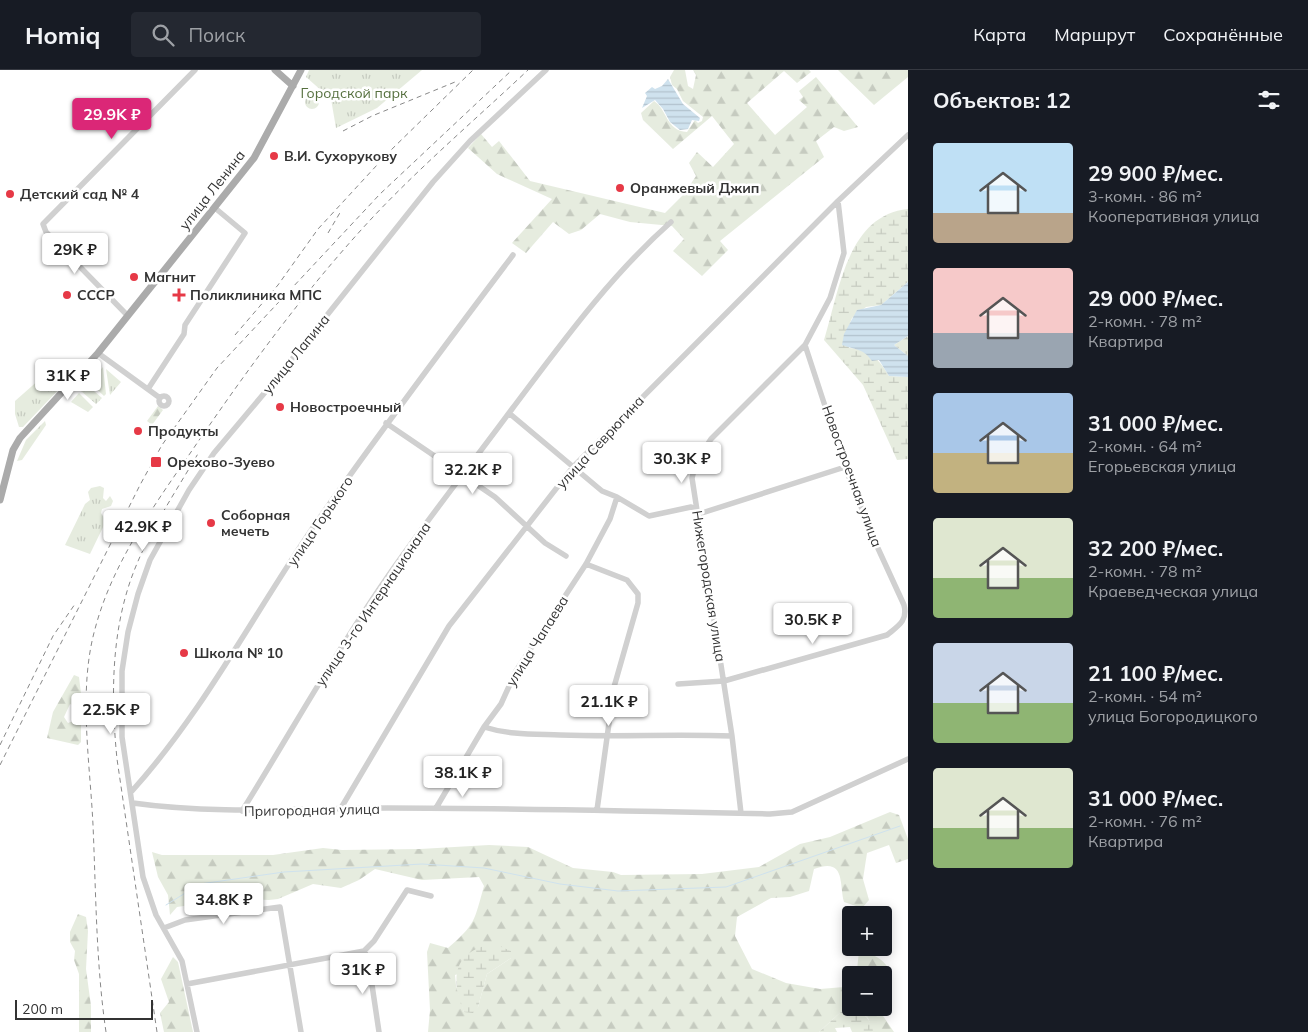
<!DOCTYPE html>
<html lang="ru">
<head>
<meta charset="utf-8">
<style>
  :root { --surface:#171b24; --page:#242831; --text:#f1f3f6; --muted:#9ea1a6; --line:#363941; --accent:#db2777 }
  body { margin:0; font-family:Mulish,sans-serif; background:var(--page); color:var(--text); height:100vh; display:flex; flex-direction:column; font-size:19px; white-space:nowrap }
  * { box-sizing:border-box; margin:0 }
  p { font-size:16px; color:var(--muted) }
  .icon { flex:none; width:28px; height:28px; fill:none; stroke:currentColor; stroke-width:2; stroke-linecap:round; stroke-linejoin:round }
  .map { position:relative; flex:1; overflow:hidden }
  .panel { display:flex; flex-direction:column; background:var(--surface); width:400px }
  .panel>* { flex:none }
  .fabs { position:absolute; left:842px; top:836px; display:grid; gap:10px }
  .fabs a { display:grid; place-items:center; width:50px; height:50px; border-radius:5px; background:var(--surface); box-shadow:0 2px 12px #0003; font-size:25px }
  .scale { position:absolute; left:15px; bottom:12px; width:138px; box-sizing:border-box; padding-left:5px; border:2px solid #333; border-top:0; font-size:14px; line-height:18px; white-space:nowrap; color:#333; -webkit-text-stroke:4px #fff; paint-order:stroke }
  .price { position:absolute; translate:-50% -42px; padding:0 11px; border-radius:5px; background:#fff; color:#222; font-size:16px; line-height:32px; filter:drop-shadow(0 1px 2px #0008) }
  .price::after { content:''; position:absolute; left:50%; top:30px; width:15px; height:11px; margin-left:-8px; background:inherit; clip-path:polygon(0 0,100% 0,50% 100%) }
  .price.selected { background:var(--accent); color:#fff }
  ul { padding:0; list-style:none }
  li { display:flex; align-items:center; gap:15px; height:125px; padding:0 25px }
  li span { display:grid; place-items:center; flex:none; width:140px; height:100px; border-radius:5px; color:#555 }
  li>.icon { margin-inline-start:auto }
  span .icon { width:60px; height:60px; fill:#fffc; stroke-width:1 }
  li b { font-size:21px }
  h2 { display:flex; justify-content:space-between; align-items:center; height:60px; padding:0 25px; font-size:21px }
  header { display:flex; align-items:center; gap:30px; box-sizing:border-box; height:70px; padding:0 25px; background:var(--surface); border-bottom:1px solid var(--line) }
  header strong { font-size:24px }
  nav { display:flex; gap:28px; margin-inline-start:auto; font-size:18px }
  .search { width:350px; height:45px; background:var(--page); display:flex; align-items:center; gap:12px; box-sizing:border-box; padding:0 18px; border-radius:5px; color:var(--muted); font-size:19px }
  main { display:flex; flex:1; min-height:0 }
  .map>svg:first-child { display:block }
</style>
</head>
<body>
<header>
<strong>Homiq</strong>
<div class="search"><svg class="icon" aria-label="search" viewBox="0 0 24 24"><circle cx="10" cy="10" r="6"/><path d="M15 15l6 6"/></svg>Поиск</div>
<nav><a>Карта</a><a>Маршрут</a><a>Сохранённые</a></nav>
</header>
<main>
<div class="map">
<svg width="908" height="962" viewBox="0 0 908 962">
  <defs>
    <pattern id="grass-tufts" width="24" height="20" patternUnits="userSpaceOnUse" patternTransform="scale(1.25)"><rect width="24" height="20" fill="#e6ecdf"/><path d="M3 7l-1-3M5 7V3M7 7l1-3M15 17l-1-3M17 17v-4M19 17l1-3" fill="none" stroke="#c6cbc0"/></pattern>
    <pattern id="forest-firs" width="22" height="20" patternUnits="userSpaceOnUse" patternTransform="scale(1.25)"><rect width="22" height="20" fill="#e6ecdf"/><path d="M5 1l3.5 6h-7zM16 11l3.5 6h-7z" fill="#c6cbc0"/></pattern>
    <pattern id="wetland-marsh" width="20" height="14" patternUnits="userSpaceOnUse" patternTransform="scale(1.25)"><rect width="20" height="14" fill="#e6ecdf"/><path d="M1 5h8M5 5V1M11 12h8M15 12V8" fill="none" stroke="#c6cbc0"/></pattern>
    <pattern id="water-rules" width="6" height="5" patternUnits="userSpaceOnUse" patternTransform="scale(1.25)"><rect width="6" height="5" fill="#cfe2ee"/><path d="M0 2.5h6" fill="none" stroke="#b2c2cd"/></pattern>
  </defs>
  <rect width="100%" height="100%" fill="#fff"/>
  <path fill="url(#grass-tufts)" d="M309,0H422L377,38L336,58L331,29L306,7Z
    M305 32a7 7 0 1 1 14 0a7 7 0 1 1-14 0Z
    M103,297L106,324L104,326L89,312Z
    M106,299L121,312L110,325Z
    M49,301L63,315L23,357H19L15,344V331Z
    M87,315L102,328L96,334L81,321Z
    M79,323L93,337L88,342L71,332Z
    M45,351L46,355L22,390L17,391L26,370Z
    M100,416L104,418L103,428L106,431L110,426L113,431L111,436L102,439L101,443L106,451L90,484L65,475L85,434L90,430L88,422L91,418Z"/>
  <path fill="url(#forest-firs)" fill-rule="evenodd" d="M674,0H685L688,16L693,19L696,5L693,0H809L811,2L797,13L784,1L747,33L775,65L807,37L799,30L803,27L799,21L816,7L858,57L844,61L834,57L816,71L824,87L720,171L728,180L702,206L673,181L684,169L672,156L630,152L600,144L581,160L569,164L553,152L526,183L512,173L552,129L497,104L468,78L481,64L492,77L499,71L530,111L665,143L684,124L696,106L689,93L697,82L713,97L734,74L712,46L673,79L643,50L641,43L654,31C667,39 666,61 687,62L695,50L698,53L702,51L703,47L683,31L677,19L672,15L670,7Z
    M838,0H908V7L874,35Z
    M158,336L163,340L152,355L147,351Z
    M74,605L79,607L83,640L70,634L64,647L68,653L81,648V672L78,675L47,668L53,642Z
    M890,742L899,745L908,769V789L896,793L889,775L867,783L863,809L869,830L862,838L844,832C839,814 846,787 814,799L809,821L790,827L771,828L737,847L735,866L752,899L786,913L820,919L844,917L851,907V936L843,940L819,962H428L430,940L427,882L430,873L448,878C476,854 474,851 484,816L479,807L422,810L375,799L359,810L341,818L313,814L278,829L269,830L210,827L204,833L177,837L170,845L168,825L158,807L152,782L162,785H273L323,778L342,780L420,779L489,775L528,777L573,798L613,802L621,805L702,804L759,797L800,774L830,767ZM511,888L487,904L478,937L464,942L456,915L455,905Z
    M78,844L86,847L88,861L86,899L91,936V962H79V904L74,890L75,881L70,872V862Z
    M859,881C872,883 882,888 889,899L884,921V905H853L857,900Z
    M173,887L178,892L193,962H164L160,943L169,932L161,909Z
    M855,938H879L881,943L894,962H873L868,948Z"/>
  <path fill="url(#wetland-marsh)" d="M908,139V212L881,235L866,237L852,248L849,256V278C869,279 880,290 889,306L908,307V389L897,390L863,315L824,270C839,222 847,145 908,139Z
    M908,266V286L894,275Z
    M494,874L511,881V888L487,904L478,937L473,943L464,942C450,909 453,880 494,874Z
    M851,936C860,939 873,951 873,962H852L850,957L835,958L837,962H819L843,940Z"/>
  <path fill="url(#water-rules)" d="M668,9L683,34L700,48L699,51L692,50L688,59L680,60L670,52L663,39L655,30L642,38L647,26L645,23L652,17L655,19L662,16Z
    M908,212V266L894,275L908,286V307L889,306L879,290L872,291C863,278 855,280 842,275L844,264L857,240L881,235Z"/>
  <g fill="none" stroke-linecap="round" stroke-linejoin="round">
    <path stroke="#cfe2ee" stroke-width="1" d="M166,835L200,814L284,802L422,794L484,798L560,814L618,821L726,817L900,756"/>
    <path stroke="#d0d0d0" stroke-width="5.5" d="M127,245L46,162L43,154L195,0
      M98,283L160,328
      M148,319L184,264L185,255L245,163L215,138
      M159 331a5 5 0 1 1 10 0a5 5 0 1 1-10 0Z
      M509,343L602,421L617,427L649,446L691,437L702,443L845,397
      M386,353L495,427L545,473L566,486
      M586,494L627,510L638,524V533L614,617L597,740
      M678,614L724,611L887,565C898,556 908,551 904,535L876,474L845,397L805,275
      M484,657C509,665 534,664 560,665C617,667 675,664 732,666
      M132,721C204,641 253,545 314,456C378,364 446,274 513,185
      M133,733C217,745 302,738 387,738C515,738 642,741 770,744L792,742L908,689
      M341,738L449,556L573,397L838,131L908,65
      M436,738L484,657L501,634L516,601L586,494L610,449L617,427
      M242,741C290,664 334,584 386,509C426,451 470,396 512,339C561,274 609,207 671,152
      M741,743L732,666L692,408L696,392L711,369L805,275L830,228L844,183L838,131
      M164,858L185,850L280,837L301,962
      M364,881L368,888L379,962
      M187,914L364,881L374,871L407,820L431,826
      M197,962L182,891L156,845L143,807L122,667V601L128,562L138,524L150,490L189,420L214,383L277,308L433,112L470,71L546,0"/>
    <path stroke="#ababab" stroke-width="7" d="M275,0L293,16
      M0,430L13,380L20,368L98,283L254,88L301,0"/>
    <path stroke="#888" stroke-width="1" stroke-dasharray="5 4" stroke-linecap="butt" d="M343,61L372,46L455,12
      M328,163L341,141
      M235,265L278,215L318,159L389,82L473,0
      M0,675L53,566L75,534
      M0,695L140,415L162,375L217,298L380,124L512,0
      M106,962C96,894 96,823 93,755C90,692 78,620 95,559C112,494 153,437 191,382C247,300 305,220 373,147C422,95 476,49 528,0
      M157,962L117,689C111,629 111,566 131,509C147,464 175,423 199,382"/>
  </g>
  <g fill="#e63946" stroke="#fff" stroke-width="2">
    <circle cx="274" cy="86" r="5"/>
    <circle cx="620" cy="118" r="5"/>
    <circle cx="10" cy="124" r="5"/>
    <circle cx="134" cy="207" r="5"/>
    <circle cx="67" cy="225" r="5"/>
    <path d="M176.5 217.5h5v5h5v5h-5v5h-5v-5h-5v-5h5z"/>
    <circle cx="280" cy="337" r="5"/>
    <circle cx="138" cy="361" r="5"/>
    <rect x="150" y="386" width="12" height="12" rx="2.5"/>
    <circle cx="211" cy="453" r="5"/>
    <circle cx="184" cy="583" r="5"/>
  </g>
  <g text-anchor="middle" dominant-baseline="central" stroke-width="5" stroke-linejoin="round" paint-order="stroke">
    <g font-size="14" fill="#56703f" stroke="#fff">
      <text x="354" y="23">Городской парк</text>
    </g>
    <g font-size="14" font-weight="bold" fill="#333" stroke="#fff" text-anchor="start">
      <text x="284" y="86">В.И. Сухорукову</text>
      <text x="630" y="118">Оранжевый Джип</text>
      <text x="20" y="124">Детский сад № 4</text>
      <text x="144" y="207">Магнит</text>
      <text x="77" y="225">СССР</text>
      <text x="190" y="225">Поликлиника МПС</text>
      <text x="290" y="337">Новостроечный</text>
      <text x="148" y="361">Продукты</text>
      <text x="167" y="392">Орехово-Зуево</text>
      <text x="221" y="445">Соборная<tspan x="221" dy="16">мечеть</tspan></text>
      <text x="194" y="583">Школа № 10</text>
    </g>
    <g font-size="14" fill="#333" stroke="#fff">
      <text transform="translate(212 120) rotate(-52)">улица Ленина</text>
      <text transform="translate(296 284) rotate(-51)">улица Лапина</text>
      <text transform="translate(600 372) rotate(-47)">улица Севрюгина</text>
      <text transform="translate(852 406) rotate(70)">Новостроечная улица</text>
      <text transform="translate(320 451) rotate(-56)">улица Горького</text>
      <text transform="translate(709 516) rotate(81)">Нижегородская улица</text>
      <text transform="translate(373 534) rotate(-56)">улица 3-го Интернационала</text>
      <text transform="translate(537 571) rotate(-58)">улица Чапаева</text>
      <text transform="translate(312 740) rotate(-1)">Пригородная улица</text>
    </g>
  </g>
</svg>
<div class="fabs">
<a>+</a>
<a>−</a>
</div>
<div class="scale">200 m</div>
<b class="price selected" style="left:112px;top:70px">29.9K ₽</b>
<b class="price" style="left:75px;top:205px">29K ₽</b>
<b class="price" style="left:68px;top:331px">31K ₽</b>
<b class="price" style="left:682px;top:414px">30.3K ₽</b>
<b class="price" style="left:473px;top:425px">32.2K ₽</b>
<b class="price" style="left:143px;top:482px">42.9K ₽</b>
<b class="price" style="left:813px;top:575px">30.5K ₽</b>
<b class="price" style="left:609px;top:657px">21.1K ₽</b>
<b class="price" style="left:111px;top:665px">22.5K ₽</b>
<b class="price" style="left:463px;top:728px">38.1K ₽</b>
<b class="price" style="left:224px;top:855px">34.8K ₽</b>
<b class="price" style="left:363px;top:925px">31K ₽</b>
</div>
<section class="panel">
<h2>Объектов: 12<svg class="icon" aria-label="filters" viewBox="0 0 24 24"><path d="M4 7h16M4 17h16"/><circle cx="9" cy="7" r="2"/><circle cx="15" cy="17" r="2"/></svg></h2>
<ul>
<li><span style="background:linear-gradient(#bfe0f5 70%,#b9a48a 0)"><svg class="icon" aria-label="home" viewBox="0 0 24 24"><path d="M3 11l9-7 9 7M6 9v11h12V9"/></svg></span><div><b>29 900 ₽/мес.</b><p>3-комн. · 86 m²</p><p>Кооперативная улица</p></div></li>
<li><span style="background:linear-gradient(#f6c9c9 65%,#9aa5b1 0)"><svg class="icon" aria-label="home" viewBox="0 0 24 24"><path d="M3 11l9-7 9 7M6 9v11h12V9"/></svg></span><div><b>29 000 ₽/мес.</b><p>2-комн. · 78 m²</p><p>Квартира</p></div></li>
<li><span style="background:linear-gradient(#a9c7e8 60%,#c2b280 0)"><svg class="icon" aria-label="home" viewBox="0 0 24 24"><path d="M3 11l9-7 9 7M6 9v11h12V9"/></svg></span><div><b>31 000 ₽/мес.</b><p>2-комн. · 64 m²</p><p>Егорьевская улица</p></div></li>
<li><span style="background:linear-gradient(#dfe7d0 60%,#8fb573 0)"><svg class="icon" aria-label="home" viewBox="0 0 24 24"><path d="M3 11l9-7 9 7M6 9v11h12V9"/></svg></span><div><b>32 200 ₽/мес.</b><p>2-комн. · 78 m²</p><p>Краеведческая улица</p></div></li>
<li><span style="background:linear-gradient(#c9d6e8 60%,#8fb573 0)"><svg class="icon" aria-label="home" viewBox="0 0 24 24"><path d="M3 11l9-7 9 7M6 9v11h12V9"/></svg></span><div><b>21 100 ₽/мес.</b><p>2-комн. · 54 m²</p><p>улица Богородицкого</p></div></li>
<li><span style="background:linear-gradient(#dfe7d0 60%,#8fb573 0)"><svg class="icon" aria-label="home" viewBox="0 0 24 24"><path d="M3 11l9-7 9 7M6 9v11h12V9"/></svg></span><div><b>31 000 ₽/мес.</b><p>2-комн. · 76 m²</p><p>Квартира</p></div></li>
</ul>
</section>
</main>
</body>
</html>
